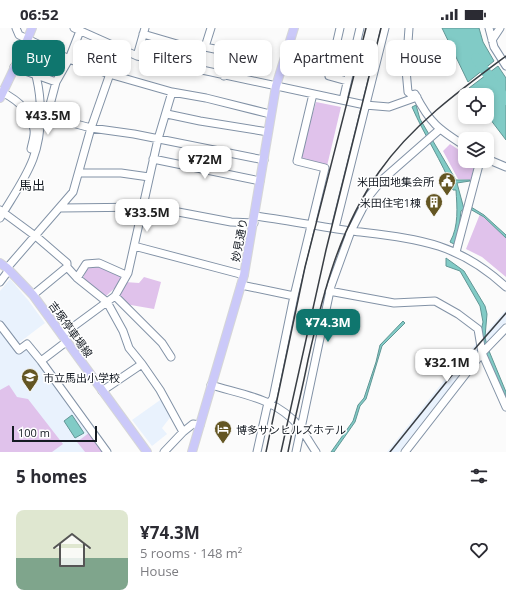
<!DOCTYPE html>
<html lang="en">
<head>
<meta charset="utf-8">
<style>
  :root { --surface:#fff; --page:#f2f2f3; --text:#2b2b33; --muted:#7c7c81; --line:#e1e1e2; --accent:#0f766e }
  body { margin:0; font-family:"Open Sans","Noto Sans JP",sans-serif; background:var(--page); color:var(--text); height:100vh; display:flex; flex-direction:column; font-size:15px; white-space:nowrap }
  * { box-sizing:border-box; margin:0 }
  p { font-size:13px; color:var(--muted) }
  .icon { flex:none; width:22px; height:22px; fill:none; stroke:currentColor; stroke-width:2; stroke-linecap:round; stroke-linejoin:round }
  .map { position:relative; height:424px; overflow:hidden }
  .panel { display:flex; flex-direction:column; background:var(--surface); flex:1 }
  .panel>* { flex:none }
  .hud { position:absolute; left:12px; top:12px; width:482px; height:36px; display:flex; gap:8px }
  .buttons { position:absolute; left:458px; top:60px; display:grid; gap:8px }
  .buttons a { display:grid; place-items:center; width:36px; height:36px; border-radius:8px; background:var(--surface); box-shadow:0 2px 6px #0003; font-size:20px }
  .scale { position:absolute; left:12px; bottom:10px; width:85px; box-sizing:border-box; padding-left:4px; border:2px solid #151b23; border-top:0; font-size:11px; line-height:14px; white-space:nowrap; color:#151b23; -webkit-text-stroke:3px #fff; paint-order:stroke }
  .price { position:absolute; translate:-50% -34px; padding:0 9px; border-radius:8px; background:#fff; color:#222; font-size:13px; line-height:26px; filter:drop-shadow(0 1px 2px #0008) }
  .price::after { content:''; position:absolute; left:50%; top:24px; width:12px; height:9px; margin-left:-6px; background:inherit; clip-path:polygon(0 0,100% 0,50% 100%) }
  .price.selected { background:var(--accent); color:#fff }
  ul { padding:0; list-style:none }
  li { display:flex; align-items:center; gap:12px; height:100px; padding:0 16px }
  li+li { border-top:1px solid var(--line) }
  li span { display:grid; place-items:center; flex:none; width:112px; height:80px; border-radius:8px; color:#555 }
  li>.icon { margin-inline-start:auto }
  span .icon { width:48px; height:48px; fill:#fffc; stroke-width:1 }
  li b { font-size:17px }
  h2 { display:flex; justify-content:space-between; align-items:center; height:48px; padding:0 16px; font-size:17px }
  .pill { padding:0 14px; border-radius:8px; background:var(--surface); box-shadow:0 2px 6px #0003; font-size:14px; line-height:36px }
  .pill.selected { background:var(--accent); color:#fff }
  .status { display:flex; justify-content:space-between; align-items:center; height:28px; padding:0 20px; background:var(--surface); direction:ltr }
  .status svg { height:11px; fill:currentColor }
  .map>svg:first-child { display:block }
</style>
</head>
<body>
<div class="status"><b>06:52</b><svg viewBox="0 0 49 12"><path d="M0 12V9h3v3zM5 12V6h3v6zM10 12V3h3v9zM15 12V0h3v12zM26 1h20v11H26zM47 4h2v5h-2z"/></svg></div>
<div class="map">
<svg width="506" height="424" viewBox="0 0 506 424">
  <rect width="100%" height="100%" fill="#fbfbfb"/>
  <path fill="#e9f2fd" d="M10,251L28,272L45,295L16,317L0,295V263Z
    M506,282V294L456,351L399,424H387L450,345Z
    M0,302L20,323L27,319L90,404L78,414L85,424H0Z
    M163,370L172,387L162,400L167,406L152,418L132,392Z"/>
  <path fill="#e0c2eb" d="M316,74L341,79L327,138L301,131L300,129Z
    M450,116L465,126V133H475L471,152L458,151L443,123Z
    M480,186L506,209V249L482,229L466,221Z
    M98,236L123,247L116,259L106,268L83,251L87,238Z
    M144,249L161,254L154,281L125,276L118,267L125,254L139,255Z
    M9,357L17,369L28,371L63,416L52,424H0V362Z
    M90,404L105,424H85L77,414Z"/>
  <path fill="#81cbc6" stroke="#619695" d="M442,0H479L483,14L494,33L468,54Z
    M498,38L506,50V112L487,87V67H473L469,60Z
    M416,77L420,91L456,152H470V153L457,155L464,181L461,183L458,209L454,216L450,214C459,198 457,179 456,162H453C442,133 424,107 412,79Z
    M471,179L484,187L506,207V210L484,189L470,181Z
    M446,230L464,243L485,278L487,286L485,309L487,318L506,364V374L486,329L481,303L483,294L480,278L460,243L446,238Z
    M403,293L405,295L382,318L366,371L360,378L355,394L334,424H331L353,393L358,377L364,370L376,334L380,317Z
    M72,387L84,405L75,410L64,393Z"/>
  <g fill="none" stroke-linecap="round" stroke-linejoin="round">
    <path stroke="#81cbc6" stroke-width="10" d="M476,30L506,72"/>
    <g stroke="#8292a6" stroke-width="9">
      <path id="minor" d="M16,0L19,7L69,31L109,46L172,64L206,70L270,86
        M74,0L137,28L365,77L389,79L417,69
        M211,0L205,19L229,24L224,48
        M340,0L329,48L347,53
        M409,0L406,42L408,64L412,67L415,66C430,95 438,101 465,118
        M489,0L494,19L506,38
        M143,6L184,18L205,19
        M492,12L500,0
        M137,28L145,0
        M14,39L56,54
        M0,63C16,71 32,83 34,102C35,108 32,115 31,121
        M343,72L360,0
        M39,86L91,100L134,106L264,132
        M167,86L200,93L268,104
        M47,88L56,54L69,31L80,3
        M153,131L260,153
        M487,131L506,139
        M79,145H121L149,149
        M60,180L152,179L231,194L254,195
        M0,182L38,210L67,235V239L77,250L107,274L123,303L129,320L142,336L102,363
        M255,188C287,192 319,199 352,203C416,211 456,213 506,259
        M0,190C11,171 25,152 33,131C45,99 43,49 24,20
        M335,200L385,0
        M134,218L244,247
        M456,224L480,133
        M7,240L73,164L91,100L119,20
        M77,250L86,236L99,235L126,247
        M0,254L9,242
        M241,257L294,268
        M329,263L394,275L435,273L458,286L478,301L482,325L506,379
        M33,267L67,239
        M115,268L162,315L171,329
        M0,297L19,322L27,316L41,333
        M62,307L115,268L128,245L158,111L172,64
        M67,314L62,317L41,333L107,424
        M142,336L160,362L183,404L193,396L200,397
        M211,357C244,367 275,370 299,398C305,406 310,415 316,424
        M164,424L183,404
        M257,424L267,379L273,370L294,268L325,140L297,133L313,66
        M296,424L331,258L351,203L369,168L382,152L439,102
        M405,424L482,325L506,300"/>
    </g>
    <g stroke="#d5d6d7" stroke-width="10">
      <path id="major" d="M0,70L24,20L32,0
        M0,235L7,240L33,267L147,424
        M192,424L244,247L276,58L294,0"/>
    </g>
    <use href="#minor" stroke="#fff" stroke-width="7"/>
    <use href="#major" stroke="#cbc9f9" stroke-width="8"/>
    <path stroke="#393e44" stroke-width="1.5" d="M266,424L305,239L366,0
      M281,424L326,222L381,0
      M288,424C294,393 302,363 308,332C323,265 339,201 379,144C412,97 460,62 506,28
      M390,424L452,347L506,285"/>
  </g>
  <defs>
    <g id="civic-pin" transform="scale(0.9)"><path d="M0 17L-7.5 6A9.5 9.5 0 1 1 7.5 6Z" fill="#645623" stroke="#fff"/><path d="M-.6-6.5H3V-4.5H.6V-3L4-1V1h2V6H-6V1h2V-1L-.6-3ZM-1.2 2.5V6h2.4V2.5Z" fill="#fff"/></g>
    <g id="building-pin" transform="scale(0.9)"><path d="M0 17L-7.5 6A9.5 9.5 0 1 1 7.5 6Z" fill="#645623" stroke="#fff"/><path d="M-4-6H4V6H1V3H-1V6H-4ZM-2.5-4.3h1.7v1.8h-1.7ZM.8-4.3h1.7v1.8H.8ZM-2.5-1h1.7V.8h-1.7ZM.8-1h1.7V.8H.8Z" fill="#fff"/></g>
    <g id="school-pin" transform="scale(0.9)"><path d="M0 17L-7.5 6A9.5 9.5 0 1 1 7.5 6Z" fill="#645623" stroke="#fff"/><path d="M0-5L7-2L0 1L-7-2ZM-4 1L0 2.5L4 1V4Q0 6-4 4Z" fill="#fff"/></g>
    <g id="hotel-pin" transform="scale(0.9)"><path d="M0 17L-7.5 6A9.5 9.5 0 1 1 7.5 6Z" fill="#645623" stroke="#fff"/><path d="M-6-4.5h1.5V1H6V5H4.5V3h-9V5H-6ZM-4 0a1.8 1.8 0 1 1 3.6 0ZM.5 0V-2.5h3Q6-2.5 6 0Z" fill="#fff"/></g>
  </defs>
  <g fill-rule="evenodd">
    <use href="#civic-pin" x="447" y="153"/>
    <use href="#building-pin" x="434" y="174"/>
    <use href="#school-pin" x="30" y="349"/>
    <use href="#hotel-pin" x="223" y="401"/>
  </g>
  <g text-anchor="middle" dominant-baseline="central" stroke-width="3" stroke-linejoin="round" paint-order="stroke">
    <g font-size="11" fill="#151b23" stroke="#fff" text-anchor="end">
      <text x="434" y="153">米田団地集会所</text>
      <text x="421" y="174">米田住宅1棟</text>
      <text x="43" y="349" text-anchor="start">市立馬出小学校</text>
      <text x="236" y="401" text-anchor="start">博多サンヒルズホテル</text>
    </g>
    <g font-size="11" fill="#151b23" stroke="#fff">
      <text transform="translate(239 212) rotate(-79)">妙見通り</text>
      <text transform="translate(71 301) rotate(54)">吉塚停車場線</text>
    </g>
    <g font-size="13" fill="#151b23" stroke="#fff">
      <text x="32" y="157">馬出</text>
    </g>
  </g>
</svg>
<div class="buttons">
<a><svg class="icon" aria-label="locate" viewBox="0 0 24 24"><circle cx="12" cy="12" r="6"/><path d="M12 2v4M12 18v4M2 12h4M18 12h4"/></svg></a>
<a><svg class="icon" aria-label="layers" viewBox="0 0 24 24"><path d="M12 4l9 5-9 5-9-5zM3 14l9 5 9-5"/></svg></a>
</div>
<div class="scale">100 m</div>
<b class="price" style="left:48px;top:108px">¥43.5M</b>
<b class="price" style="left:205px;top:152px">¥72M</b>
<b class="price" style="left:147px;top:205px">¥33.5M</b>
<b class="price selected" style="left:328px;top:315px">¥74.3M</b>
<b class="price" style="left:447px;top:355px">¥32.1M</b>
<div class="hud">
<a class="pill selected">Buy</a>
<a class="pill">Rent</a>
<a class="pill">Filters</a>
<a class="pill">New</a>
<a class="pill">Apartment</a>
<a class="pill">House</a>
</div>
</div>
<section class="panel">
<h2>5 homes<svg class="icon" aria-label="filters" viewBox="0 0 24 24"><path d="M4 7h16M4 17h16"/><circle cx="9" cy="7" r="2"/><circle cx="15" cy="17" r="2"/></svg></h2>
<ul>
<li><span style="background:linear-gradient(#dfe7d0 60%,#7fa58c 0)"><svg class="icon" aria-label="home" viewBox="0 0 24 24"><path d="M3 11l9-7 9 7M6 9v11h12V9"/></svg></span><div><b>¥74.3M</b><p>5 rooms · 148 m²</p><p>House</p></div><svg class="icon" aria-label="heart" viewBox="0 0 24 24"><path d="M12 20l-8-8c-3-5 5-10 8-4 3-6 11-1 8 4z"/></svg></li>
</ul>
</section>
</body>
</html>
